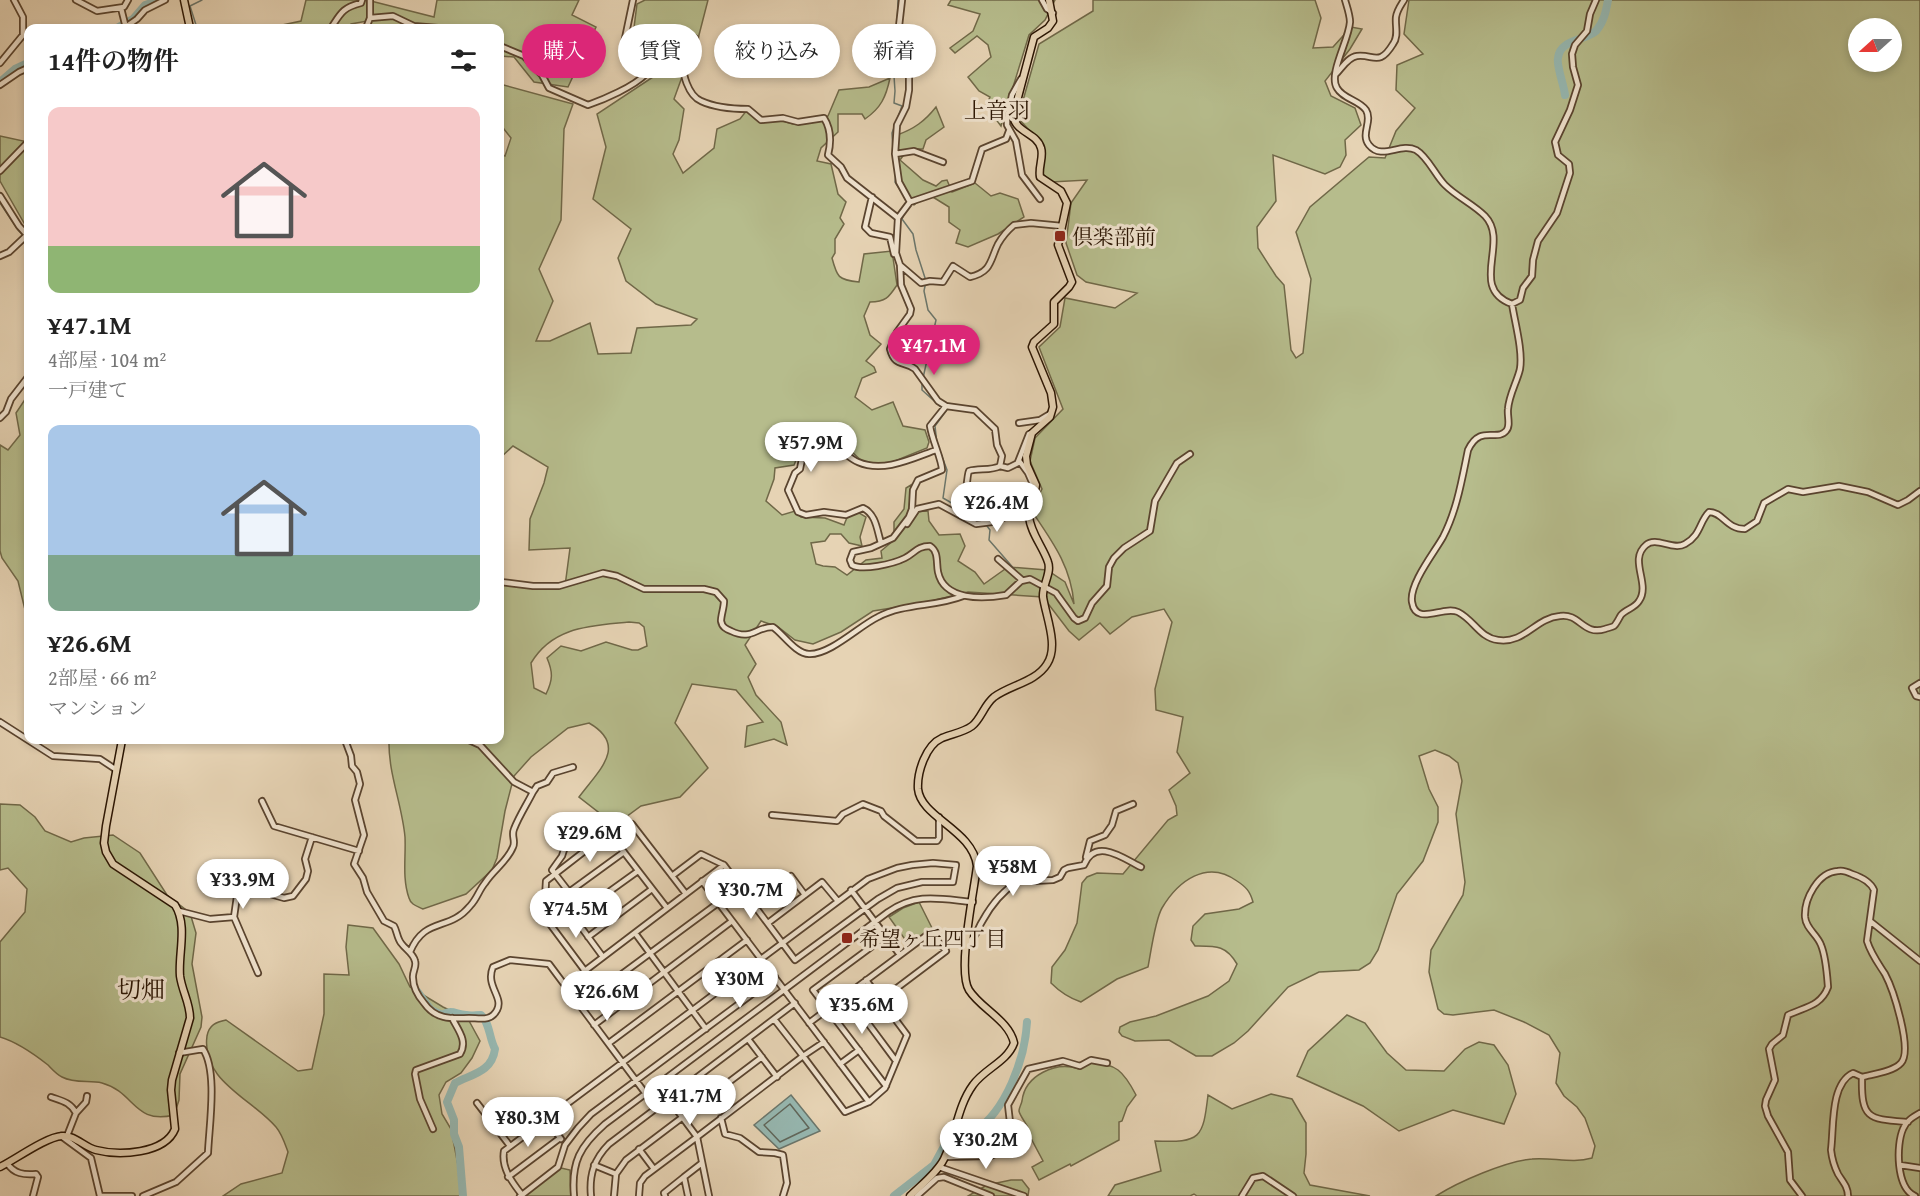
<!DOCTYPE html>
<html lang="ja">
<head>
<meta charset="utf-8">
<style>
  :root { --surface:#fff; --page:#f6f6f6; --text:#222; --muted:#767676; --accent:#db2777 }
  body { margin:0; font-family:"Gentium Book Plus","Noto Serif JP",serif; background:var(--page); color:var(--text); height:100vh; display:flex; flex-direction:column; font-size:22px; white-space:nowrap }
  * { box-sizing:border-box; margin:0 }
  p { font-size:20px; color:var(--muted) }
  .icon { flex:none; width:33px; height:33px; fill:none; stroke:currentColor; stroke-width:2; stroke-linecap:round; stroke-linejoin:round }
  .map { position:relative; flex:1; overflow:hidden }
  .sheet { position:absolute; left:24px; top:24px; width:480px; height:720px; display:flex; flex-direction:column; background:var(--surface); border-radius:12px; box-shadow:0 3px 9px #0003 }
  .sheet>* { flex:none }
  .guide { position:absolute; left:522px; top:24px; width:570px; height:54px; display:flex; gap:12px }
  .needle { width:39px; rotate:249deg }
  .buttons { position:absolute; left:1848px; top:18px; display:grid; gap:12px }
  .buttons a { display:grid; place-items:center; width:54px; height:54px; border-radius:50%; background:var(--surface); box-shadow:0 3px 9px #0003; font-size:30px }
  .price { position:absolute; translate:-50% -51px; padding:0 14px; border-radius:21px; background:#fff; color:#222; font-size:20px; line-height:39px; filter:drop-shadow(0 2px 3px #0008) }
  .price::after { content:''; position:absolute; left:50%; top:36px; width:18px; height:14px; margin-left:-9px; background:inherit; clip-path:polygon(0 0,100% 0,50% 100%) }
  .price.selected { background:var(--accent); color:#fff }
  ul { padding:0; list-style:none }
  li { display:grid; align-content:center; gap:12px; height:318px; padding:0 24px }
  li span { display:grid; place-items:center; height:186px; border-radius:12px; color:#555 }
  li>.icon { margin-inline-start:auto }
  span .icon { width:108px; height:108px; fill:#fffc; stroke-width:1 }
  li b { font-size:26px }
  h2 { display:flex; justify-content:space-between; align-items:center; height:72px; padding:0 24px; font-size:26px }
  .pill { padding:0 21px; border-radius:27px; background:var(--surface); box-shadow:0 3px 9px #0003; font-size:21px; line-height:54px }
  .pill.selected { background:var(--accent); color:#fff }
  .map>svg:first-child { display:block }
</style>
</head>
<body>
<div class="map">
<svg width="1920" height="1196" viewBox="0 0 1920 1196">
  <rect width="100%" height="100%" fill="#e6d3b4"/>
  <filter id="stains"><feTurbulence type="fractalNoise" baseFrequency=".00333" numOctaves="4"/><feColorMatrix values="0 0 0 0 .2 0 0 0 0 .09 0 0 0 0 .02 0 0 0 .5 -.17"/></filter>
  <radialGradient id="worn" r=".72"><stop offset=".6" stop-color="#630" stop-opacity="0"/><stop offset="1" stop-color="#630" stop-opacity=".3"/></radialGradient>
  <path fill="#b6bc8c" stroke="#706848" stroke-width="1.5" fill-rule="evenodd" d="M306,0H367L434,17L437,0H579L572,15L596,27L568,87L534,82L514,57L500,56V28H369L367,21L351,24L349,28H268L301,21Z
    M645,0H708L699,35L694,64L682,77L674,99L684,109L679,140L673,154L683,173L714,148L717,129L740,119L747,110L761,123L778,120L793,124L819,120L828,116L839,90L869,87L890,78C886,97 881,108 865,119L862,114H838V132L821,148L817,161L831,164L838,194L846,202L840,218L844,224L835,239V253L832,258C837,277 838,280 859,282L864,254L892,251L897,285C889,297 886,302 870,302L864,316L870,335L881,344L866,361L874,367L876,372L862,378L855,397L872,410L893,402L903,426L925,430L929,442L927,448L890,463H864L840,441L805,439L794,465L775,468L774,479L766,501L782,515L795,511L801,517L825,518L844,525L848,515L856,511L866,517L860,537L862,546L849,543L841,534H830L825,541L811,543L816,564L823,566L835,567L847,575L866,560L882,558L881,551L894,540V522L904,509L906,488L911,485L909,512L928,511L929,521L939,535L960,534L965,546L958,561L975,572L984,584L1008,567L1047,570L1065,582L1074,604C1071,566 1052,541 1031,510L1042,489L1030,461L1035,438L1063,409L1039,347L1060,327L1065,298L1115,308L1137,293L1086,282L1077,275L1066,243L1071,203L1087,180L1051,182L1041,172L1043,145L1018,118L1039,44L1093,11V0H1315L1321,18L1313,48L1333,47L1351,27L1362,29L1350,49L1325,81L1331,96L1355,108L1361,125L1345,140L1346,155L1340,167L1325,174L1273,155L1276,201L1257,227L1258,248L1276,276L1284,285L1291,350L1296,358L1303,353L1311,279L1296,232L1310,207L1369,157L1385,158L1396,131L1415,108L1396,90L1397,65L1423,54L1404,34L1409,0H1920V1196H1436C1458,1182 1506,1161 1532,1159C1552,1157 1572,1164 1592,1158L1595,1146L1585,1118L1577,1107L1564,1096L1556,1083L1560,1053L1549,1035L1524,1022L1494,1010L1453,1015L1444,1014L1438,1009L1429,972L1431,950L1463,895L1465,882L1456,814L1462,781L1458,763L1449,756L1435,750L1419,756L1429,789L1438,807V822L1423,861L1397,894L1378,950L1370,963L1359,970L1319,972L1288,987L1248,1031L1234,1043L1212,1056H1196L1169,1040L1135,1041L1122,1036L1119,1032L1120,1027L1130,1022L1156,1016L1208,996L1229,981L1237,964C1226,945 1216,946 1195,946L1191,940L1193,926L1205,914L1239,909L1253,902C1250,891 1246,887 1237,881C1207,859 1178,881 1162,908C1155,920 1151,952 1148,967L1117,979L1081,1002C1069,998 1060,992 1051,983L1052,967L1065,950L1077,923L1082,883L1087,877L1097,873L1123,874L1168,820L1177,815L1176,806L1169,790L1190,773L1177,752L1183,717L1156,710L1155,689L1172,622L1164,609L1132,617L1110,634L1100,623L1079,640L1069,631L1043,597L968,592L923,603L873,611L841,632L813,644L795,640L778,627L761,621L745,645L756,664L748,677L756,695L781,722L787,745L774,739L745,747L747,726L763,722L736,690L692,684L675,723L708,768L680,797L641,806L615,825L579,797C598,771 629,746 589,723L568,728L531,757L514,776L505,811L497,858L492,870L466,894L423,909C417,906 411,905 409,898C402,878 406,857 405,837C402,804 388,773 389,740H500V584L565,586L570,548L529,550L530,519L544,483L548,467L513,446L500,458V154L505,156L511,138L500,124V84L573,104L564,129L561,220L539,269L553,301L536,341H550L590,323L598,354L631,353L637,328L691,325L697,319L656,304L626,281L618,258L631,229L593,199L606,147L597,114L659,73L632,43L637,4ZM1858,28H1892V62H1858ZM629,622L639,623L644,627L647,646L638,650H632L606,642L581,651L561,646L547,658C553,672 553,680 546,694L534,688L531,663C553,626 591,626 629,622Z
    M951,0H1055L1045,20L1029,35L1001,126L986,106L990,97L979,91L968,77L991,57L988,45L977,36L955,53L950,48L973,31L980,14L948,5Z
    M936,107L944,127L926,140L923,149H908L900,160L923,180L936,186L942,181L947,180L952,192L975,183L991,196L1000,193L1018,199L1024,217L998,234L968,247L956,243L960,230L949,222V207L928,194L914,205L901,184L897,135C914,129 925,121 936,107Z
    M0,136L28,142V230L0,181Z
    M28,395V622L18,581L2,558L0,551V445L8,450L20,435L16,413Z
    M0,804L20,805L35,817L45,831L71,842L84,838L113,835L140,853L167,895L190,913L196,933L192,964L202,1017L201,1027L180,1074L179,1100L174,1115C134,1125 135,1092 102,1083C89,1080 75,1084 62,1077C56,1074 52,1069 48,1065C34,1054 17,1042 0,1037V942L25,912L27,889L8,868L0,870Z
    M919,902L932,928L909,945L889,917L903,908Z
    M348,925L373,928L399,964L410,987L443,1007L468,1019L480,1041L472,1058L461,1073L446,1082L439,1095L442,1114L451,1129L464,1196H223L241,1184L282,1173L288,1152C285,1144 282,1134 276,1127C251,1098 201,1081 207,1036C209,1025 216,1022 226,1020L298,1071L312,1069L324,1014V974L349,975L346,947Z
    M1347,1015L1365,1023L1387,1053L1406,1070L1444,1071L1465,1049L1479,1042L1494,1045L1508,1065L1516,1094L1504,1124L1453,1110L1399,1131L1363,1106L1297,1076L1308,1051Z
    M1088,1063C1116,1062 1124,1072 1136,1095L1127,1107L1122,1121L1119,1122V1140L1071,1166L1070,1164L1039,1180L1032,1167L1043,1161L1026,1129L1028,1128C1026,1123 1020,1116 1019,1111C1019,1108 1021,1105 1022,1101C1025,1075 1056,1061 1079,1069Z
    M1271,1094L1292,1099L1306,1123V1154L1304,1173L1310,1185L1370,1196H1197L1194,1194L1190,1196H1108L1115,1185L1161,1171L1155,1141C1201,1143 1203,1138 1208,1095L1232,1109Z
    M561,1168L570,1170L571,1196H524Z
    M1011,1180H1022L1029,1189L1028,1196H968L987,1185Z"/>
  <path fill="#96b7b0" stroke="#6b766b" stroke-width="1.5" d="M791,1095L820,1131L779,1149L754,1125Z"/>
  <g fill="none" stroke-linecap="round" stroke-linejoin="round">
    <path stroke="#60665a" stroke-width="1.5" d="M790,1104L809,1128L780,1142L764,1125Z"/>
    <path stroke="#6b766b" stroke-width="1.5" d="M897,25L898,0
      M197,28L190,6L202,0
      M896,35L899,51
      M893,151L892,133L902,106L894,103L895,91L894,76L906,75L902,65
      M896,174L895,182L901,191
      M0,203L18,230L24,236
      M905,212L902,219L913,234L916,250L926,281L924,291L928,310L936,320L923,378
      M922,383V390L942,408
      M937,444L935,426L946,411
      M940,451L947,470L943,498L964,510
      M968,512L985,522
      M987,526L990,530L989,540L1016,571"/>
    <path stroke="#96b7b0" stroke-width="8" d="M117,28L133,19L145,5L161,0
      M0,82L15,69L28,63
      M1565,95C1564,85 1556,65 1558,58C1560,39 1585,41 1596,31C1604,22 1606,11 1608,0
      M417,991L431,1010L442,1015C452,1009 455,1014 466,1015C471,1016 476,1015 481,1015C490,1023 489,1038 495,1049C492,1072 472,1074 455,1083L447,1102L454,1120V1134L459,1147L463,1196
      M894,1196L934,1165L947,1141C957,1139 966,1137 974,1132C1006,1111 1025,1059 1027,1022"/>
    <g stroke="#5a442f" stroke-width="8">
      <path id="minor" d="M76,0L97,11L124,7L128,0
        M633,0L624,43L642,60L647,74
        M902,0L898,35L902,56L909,77V90L906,107L897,125L895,154L899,182L910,202L898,218L896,253L900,265L901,285L911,309L910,314L897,332L890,349C895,368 904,360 915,369L938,401L946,406L975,410L995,429L997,445L1002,456L1000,466
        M1042,0L1047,9L1053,13
        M1345,0C1347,7 1350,15 1350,22C1349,40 1328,74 1337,88C1343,99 1359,100 1366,110C1373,121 1360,134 1369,145C1382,161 1400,142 1416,150C1428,157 1435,175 1445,185C1457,197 1473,204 1485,216C1510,242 1468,288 1512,304
        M121,8L126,28
        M370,18L393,16L414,26L438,28
        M124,28L137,19L145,10L165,0
        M331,28C341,13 342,8 361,3L362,0
        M366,28L370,18V0
        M500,46L524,56L542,75L549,88L588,105C605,99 633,87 646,74C649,71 650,66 653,63C661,53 682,34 695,38L696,45C693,49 687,54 685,60C680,72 689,96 701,101C714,107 734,109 748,109L761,120L783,118L798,122L824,118C831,129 831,143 828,155L841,167L847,178L898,218
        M0,63L23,35V17L14,0
        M1336,74C1342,68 1348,57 1357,56C1374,54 1379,67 1393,44C1399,36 1395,26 1396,17C1397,10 1401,5 1404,0
        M1021,79L1012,95L1007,119V125L1016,141L1022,175L1040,199
        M0,85L19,72L28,68
        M895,154L914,151L943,162
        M0,171L28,142
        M0,196L19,226L28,236
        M872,197L865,227L871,233L890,237L894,254
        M910,202L972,181L982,149L1006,139L1009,131
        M0,256L9,252L27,235
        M900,265L921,283L930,281L943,282L953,266L970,277C992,272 990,260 998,244C1002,237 1008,230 1014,225L1031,223L1062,226
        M1512,304C1515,323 1523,351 1520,369C1517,382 1509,395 1508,409C1507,416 1511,426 1506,431C1497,442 1480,424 1468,450C1462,479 1457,510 1443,537C1434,553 1409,584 1412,602C1416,627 1443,605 1458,612C1474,620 1480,638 1498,640C1525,644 1535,618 1560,616C1580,613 1583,636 1605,629C1608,628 1612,627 1614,626C1617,623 1619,618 1621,615C1626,609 1635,608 1639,601C1651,584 1628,560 1646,545C1656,536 1673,551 1685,544C1701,535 1699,522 1709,512C1723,512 1726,529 1745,529L1757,521L1764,503L1788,489L1803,492L1839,486L1868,492L1898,505L1908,500L1920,491
        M1512,304L1520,300L1523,288L1532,276L1533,260L1538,241L1557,213L1570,173L1569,164L1558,155L1555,142L1570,110L1578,85L1573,67L1572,54L1575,45L1587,31L1590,14L1596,0
        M946,406L930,426C932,440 942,460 942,470L918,480L913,490L912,509L909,517L893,538L871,548L853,552L850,560L852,565C862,571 893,564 905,558C915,553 917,546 930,546C939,552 936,562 938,572C944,601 983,599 1006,595L1021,581L1030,579L1056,593L1074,618L1078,621L1085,618L1092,603L1107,586L1109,567L1114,558L1124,548L1150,531L1155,501L1177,463L1190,454
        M0,418L6,412L11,399L28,377
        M1019,423L1040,420L1050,414
        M1018,462L1029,434L1032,433
        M968,519C967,516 966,513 965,510C965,506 967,474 969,471C979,468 991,471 1000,466L1008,468L1020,462L1028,473L1035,489
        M907,524L917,509L939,504L976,524L992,522L1029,508
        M881,543C877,530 876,514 863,508L846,515L824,512L806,515L798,512L788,490L795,473L800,469L803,454L812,440C825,450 827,444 838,449C845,452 850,459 858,462C883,473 911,459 936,450
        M998,559L1022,580
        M500,578L501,582L533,586H559L603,573L617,576L644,589H704L716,592L724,601C724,608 721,615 721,621C722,627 726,629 731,631C752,641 755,627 773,627C783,634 796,654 809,654C830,655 859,626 878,617C904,603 936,607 963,596
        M1920,683L1912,688L1916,696L1920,697
        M0,722L53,756L100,759L115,769
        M345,740L351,756L352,766L357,772L360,784L355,800L364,835L354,864L363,878L367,892L384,921L394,926C397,931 397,938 401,943C406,950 413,953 415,961C417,967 412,972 413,978C413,988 418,996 424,1003C435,1019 450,1019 469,1018C479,1018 491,1022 497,1010C504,997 485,986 493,967L510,960L549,964L646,1094
        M533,792L537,786L547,782L553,773L573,767
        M262,801L274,826L359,851
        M772,815L837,821L843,814L863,804L881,811L884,816L916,841H937L939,838V817
        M571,828L562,856L552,870L569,892L567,908L603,957
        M613,838L667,908
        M1086,857L1090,841L1105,835L1112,825L1116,811L1133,804
        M702,881L869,1102
        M851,890L900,955
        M569,892L624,852
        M754,905L791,876L805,895
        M179,911L210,919L234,917L258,973
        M234,917L237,896L263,892L284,898L293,896L306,879L308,871L305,859L312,837
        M574,917L638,871
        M1870,921L1920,961
        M768,923L822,882L837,900
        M635,933L706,1029
        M588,937L652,889
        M967,943C977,937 977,929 983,920C994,900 1007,886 1027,876L1034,881L1053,880L1060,877L1064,870L1068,868L1084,865C1095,837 1123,858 1141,867
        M410,952C425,916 449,932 470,906C477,899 479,890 485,883C494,869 507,862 513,847C516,841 511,836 514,829C519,816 527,804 533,792L514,782L480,745L469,740
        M585,971L544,916L546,881L604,836L613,838L632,824L686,894
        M565,986L724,865
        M847,995L896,1061
        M580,1005L718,903
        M774,1019L803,1056L824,1042
        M809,1023L931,932L946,951L881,1000
        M594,1025L732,921
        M748,1039L777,1077
        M609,1043L747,940
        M840,1064L859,1050
        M1862,1077C1861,1120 1869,1119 1908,1122
        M886,1086L813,990L886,936
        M51,1097C62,1101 70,1102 76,1113L67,1136
        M477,1103L510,1146
        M76,1113L86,1102L87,1096
        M721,1118L725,1134L740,1138L759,1152L775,1153L783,1155L787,1183L783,1196
        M546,1119L561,1139
        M433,1129L420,1099L415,1074L416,1070L460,1054C468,1041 458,1030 452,1018
        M61,1136L91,1158L100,1196H132
        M639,1149L654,1169
        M945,1157L991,1156L1001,1151L1011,1131L1008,1105L1028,1069L1063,1061L1080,1066L1091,1060L1107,1063
        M7,1163C14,1174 24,1175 36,1174L38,1177L33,1196
        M594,1165L616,1174
        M1900,1165L1920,1168
        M939,1167L1024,1196
        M508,1177L560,1138
        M522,1195L558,1167L565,1145L578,1128L591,1114L775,977
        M143,1196L176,1182L208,1153C209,1126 218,1072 203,1049L179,1053
        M520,1196L522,1195C512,1182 501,1168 504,1151L868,879L897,868L912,865L933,863L956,865L953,882H922L897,888L878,899L795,960L724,865L701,854L672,876
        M574,1196C571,1162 580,1146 605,1124L888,912C917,892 940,899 973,902
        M591,1196C589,1175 594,1159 609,1144L795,1003
        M614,1196L616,1174L626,1160L762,1057
        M639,1196L640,1183L645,1176L697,1137L668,1098
        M665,1196L664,1193L684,1177
        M688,1196L684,1177L702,1163
        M709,1196L697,1137L803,1056L845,1112L869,1102L885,1088L907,1035L866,980
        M917,1196L937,1178L944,1177L991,1196
        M1242,1196L1253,1178L1263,1176L1293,1196
        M1802,1196L1790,1180L1788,1152L1768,1116L1765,1106L1766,1100L1775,1080L1769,1049L1772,1044L1783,1035L1788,1015C1805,1007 1821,1006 1828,987C1827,974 1826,957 1821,945C1817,934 1806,929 1805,917C1804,899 1818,872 1838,871C1842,870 1848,872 1852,874C1861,877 1870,881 1874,890L1867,941C1871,954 1878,963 1885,974C1893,989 1913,1050 1901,1063C1893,1072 1873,1074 1862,1077L1853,1073C1830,1084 1834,1127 1831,1150C1832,1159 1834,1166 1838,1174C1843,1182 1848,1187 1848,1196
        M1915,1196C1896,1188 1896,1145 1903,1129C1906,1121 1913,1117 1920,1113"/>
    </g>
    <g stroke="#2b1503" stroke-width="9">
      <path id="major" d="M184,0L190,28
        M0,1167C16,1159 46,1137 62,1136C75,1135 84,1147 96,1150C119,1156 165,1154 175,1129L171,1090L172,1080L190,1018C190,1003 182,991 180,976C178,953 188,926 175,905L113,864L106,852L104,843L106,826L122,740
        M910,1196C921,1185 937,1173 944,1159C956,1135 957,1107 973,1085C984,1069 1007,1062 1014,1043C1009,1020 981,1009 969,990C957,971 974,891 977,866C973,830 921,818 918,789C917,772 926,745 942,738C952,734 964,732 972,726C981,719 984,705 994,697C1010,685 1036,682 1047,664C1059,646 1046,617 1043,597C1042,585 1052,573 1048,562C1043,547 1030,532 1029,516C1028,505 1035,496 1036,485L1027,465L1026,456L1032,433L1050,417L1053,407L1051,393L1032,347L1034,342L1054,324V302L1069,287L1072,282L1058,245L1067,203L1061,191L1040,177C1038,167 1044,157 1041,148C1037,133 1016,133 1013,116L1034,37L1048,28L1053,21L1049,0"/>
    </g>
    <use href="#minor" stroke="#efe2ce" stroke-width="4.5"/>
    <use href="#major" stroke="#e6d3b4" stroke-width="6"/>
  </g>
  <g fill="#8f2418" stroke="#efe2ce" stroke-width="2">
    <rect x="1054" y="230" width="12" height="12" rx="3"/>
    <rect x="841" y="932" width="12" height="12" rx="3"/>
  </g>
  <g text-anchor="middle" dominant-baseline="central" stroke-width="6" stroke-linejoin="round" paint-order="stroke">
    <g font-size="21" fill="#2b1503" stroke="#efe2ce" text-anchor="start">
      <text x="1072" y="236">倶楽部前</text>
      <text x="859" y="938">希望ヶ丘四丁目</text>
    </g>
    <g font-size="22" fill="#2b1503" stroke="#efe2ce">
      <text x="997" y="110">上音羽</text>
    </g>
    <g font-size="24" fill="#2b1503" stroke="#efe2ce">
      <text x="141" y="989">切畑</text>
    </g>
  </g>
  <rect width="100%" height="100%" filter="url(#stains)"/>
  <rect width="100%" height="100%" fill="url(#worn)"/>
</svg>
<div class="buttons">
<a><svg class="needle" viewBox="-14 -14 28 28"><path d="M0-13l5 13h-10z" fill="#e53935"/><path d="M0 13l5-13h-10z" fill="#767676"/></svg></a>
</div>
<b class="price selected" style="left:934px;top:376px">¥47.1M</b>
<b class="price" style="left:811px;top:473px">¥57.9M</b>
<b class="price" style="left:997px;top:533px">¥26.4M</b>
<b class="price" style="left:590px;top:863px">¥29.6M</b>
<b class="price" style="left:1013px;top:897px">¥58M</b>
<b class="price" style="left:243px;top:910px">¥33.9M</b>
<b class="price" style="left:751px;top:920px">¥30.7M</b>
<b class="price" style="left:576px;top:939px">¥74.5M</b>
<b class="price" style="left:740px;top:1009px">¥30M</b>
<b class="price" style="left:607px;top:1022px">¥26.6M</b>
<b class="price" style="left:862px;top:1035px">¥35.6M</b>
<b class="price" style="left:690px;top:1126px">¥41.7M</b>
<b class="price" style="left:528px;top:1148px">¥80.3M</b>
<b class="price" style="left:986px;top:1170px">¥30.2M</b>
<div class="guide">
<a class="pill selected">購入</a>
<a class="pill">賃貸</a>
<a class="pill">絞り込み</a>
<a class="pill">新着</a>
</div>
<section class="sheet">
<h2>14件の物件<svg class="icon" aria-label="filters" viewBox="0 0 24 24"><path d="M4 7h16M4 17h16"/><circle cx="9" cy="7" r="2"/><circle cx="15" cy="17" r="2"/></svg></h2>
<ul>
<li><span style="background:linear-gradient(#f6c9c9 75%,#8fb573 0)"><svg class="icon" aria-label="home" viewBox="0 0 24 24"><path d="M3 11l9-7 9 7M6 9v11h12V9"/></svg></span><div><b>¥47.1M</b><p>4部屋 · 104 m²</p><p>一戸建て</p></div></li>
<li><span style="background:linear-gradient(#a9c7e8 70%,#7fa58c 0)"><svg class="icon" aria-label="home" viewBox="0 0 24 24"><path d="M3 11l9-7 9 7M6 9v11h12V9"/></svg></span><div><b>¥26.6M</b><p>2部屋 · 66 m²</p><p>マンション</p></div></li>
</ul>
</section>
</div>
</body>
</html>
